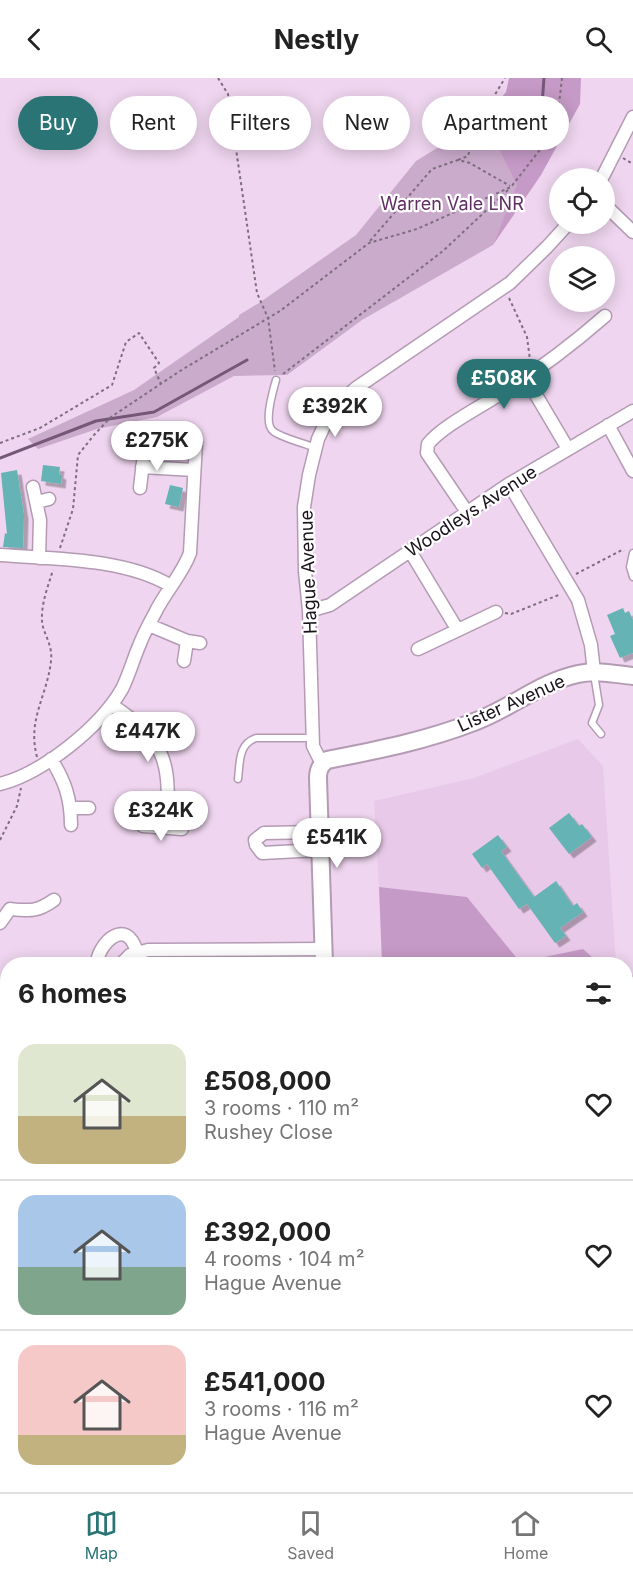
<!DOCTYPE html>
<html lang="en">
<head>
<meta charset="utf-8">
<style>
  :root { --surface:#fff; --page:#f6f6f6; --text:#222; --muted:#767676; --line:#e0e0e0; --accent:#2a7476 }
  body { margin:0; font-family:Inter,sans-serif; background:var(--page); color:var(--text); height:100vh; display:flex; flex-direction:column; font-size:22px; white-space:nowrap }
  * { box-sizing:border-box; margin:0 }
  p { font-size:20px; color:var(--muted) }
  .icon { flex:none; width:33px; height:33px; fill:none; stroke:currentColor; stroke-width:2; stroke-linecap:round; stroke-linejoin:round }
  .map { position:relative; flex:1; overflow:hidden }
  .drawer { position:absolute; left:0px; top:879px; width:633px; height:536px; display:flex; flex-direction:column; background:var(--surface); border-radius:24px 24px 0 0; box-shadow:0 3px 15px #0003 }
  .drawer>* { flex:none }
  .banner { position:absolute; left:18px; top:18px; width:597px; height:54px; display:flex; gap:12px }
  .fabs { position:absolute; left:549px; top:90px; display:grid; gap:12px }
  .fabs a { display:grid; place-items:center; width:66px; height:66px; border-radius:50%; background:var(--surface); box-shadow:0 3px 15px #0003; font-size:30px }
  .price { position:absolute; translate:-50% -51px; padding:0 14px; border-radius:21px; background:#fff; color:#222; font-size:20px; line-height:39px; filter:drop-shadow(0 2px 3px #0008) }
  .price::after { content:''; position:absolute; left:50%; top:36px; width:18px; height:14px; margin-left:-9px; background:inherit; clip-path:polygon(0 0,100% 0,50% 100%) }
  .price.on { background:var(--accent); color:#fff }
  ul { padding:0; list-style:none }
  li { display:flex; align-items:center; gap:18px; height:150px; padding:0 18px }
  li+li { border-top:2px solid var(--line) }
  li span { display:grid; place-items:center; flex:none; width:168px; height:120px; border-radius:18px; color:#555 }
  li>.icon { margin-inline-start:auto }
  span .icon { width:72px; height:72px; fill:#fffc; stroke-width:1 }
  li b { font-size:26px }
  h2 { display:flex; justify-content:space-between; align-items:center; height:72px; padding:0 18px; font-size:26px }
  .tag { padding:0 21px; border-radius:27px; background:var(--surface); box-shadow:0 3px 15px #0003; font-size:21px; line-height:54px }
  .tag.on { background:var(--accent); color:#fff }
  header { display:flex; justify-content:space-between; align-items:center; height:78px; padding:0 18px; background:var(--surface); font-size:27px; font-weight:700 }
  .tabs { display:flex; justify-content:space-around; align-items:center; height:84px; border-top:2px solid var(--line); background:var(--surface); font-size:16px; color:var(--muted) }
  .tabs a { display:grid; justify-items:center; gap:3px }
  .tabs .on { color:var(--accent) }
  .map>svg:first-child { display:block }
</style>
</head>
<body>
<header><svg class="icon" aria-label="back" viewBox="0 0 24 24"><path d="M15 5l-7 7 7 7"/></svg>Nestly<svg class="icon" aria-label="search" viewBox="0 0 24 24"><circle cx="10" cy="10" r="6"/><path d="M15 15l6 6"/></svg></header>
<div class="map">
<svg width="633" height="1414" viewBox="0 0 633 1414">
  <defs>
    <filter id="shadow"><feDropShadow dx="4.5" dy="4.5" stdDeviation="0" flood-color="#0004"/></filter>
  </defs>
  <rect width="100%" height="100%" fill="#efd5ef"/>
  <path fill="#e9c9e9" d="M578,661L603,688L616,885L618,886H600L583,871L520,884L467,819L379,809L374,723L474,700Z
    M626,892L633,897V1136L626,1141Z"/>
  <path fill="#cbabcc" d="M579,0L503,143L493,167L362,242L287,297L234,298L157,339L97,351L38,371L28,361L134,312L239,239V237L259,225L356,157L416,83L484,41L488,49Z"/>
  <path fill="#c59ac6" d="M509,0H581L580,26L541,97L493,167L517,107L484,41L506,14Z
    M379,809L467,819L520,884L583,871L600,886H382Z"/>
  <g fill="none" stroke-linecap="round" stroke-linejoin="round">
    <path stroke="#765777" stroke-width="3" d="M512,68L542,27L544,0
      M0,380L96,343L154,334L247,282"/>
  </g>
  <path fill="#65b3b4" filter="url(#shadow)" d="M43,387L60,389L59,396L62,397L61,406L41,403Z
    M17,392L24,437L23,470L3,469L5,455L7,456L1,395Z
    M170,407L183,410L179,429L165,426Z
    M623,530L625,535L629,533L633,542V575L620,580L610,558L615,556L607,537Z
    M569,735L579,748L582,746L592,759L569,776L549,750Z
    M498,757L507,769L501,773L534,819L556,803L573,828L577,825L583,834L560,850L566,858L555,865L527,826L519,831L487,786L482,790L472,776Z"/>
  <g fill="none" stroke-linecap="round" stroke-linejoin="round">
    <g stroke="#b49bb4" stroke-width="9">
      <path id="service" d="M276,302C273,313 263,345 273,353C280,359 305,366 314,369
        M633,475L630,489L633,499
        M594,596L599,627L592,645L601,656
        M238,701C240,685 238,666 256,660H312
        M626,899L633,903
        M0,914L8,920"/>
    </g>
    <g stroke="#b49bb4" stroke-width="15">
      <path id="minor" d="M602,100L633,39
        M604,126L633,154
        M526,300L568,371
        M608,347L633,393
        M142,389L194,392
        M509,406L578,522L591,567L594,594
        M33,409L40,442L39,480
        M140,410L144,375
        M37,424L49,421
        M467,434L427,375L428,366C442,348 484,327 505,313C540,291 574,265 605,238
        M410,473L457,551
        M0,477C53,481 125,480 171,508
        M309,533L330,527L509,406L633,333
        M149,547L187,563L200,565
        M418,571L496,534
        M184,583L187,563
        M112,627C168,665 171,685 166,750
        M51,681C65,703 71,721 71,747
        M322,686L313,668L309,533L305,493L304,429L309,397L318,361L331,333L356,310L510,205L547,169L568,146
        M0,706C43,695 100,649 122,611C129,597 133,582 139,568C143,557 149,546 155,535C165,514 182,497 190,475L196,364
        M71,730H89
        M143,748L182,751
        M319,754L264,755L255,762L256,767L262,775L319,772
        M0,845L10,831C30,833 37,834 54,822
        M97,886C97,867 127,836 137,875
        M121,886L130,877L148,872L324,871
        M0,992L8,991
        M0,1015L2,1035L0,1054
        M0,1094L8,1099
        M626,1150L633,1146
        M0,1217L8,1222
        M626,1269L633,1270"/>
    </g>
    <g stroke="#b49bb4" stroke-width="20">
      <path id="tertiary" d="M324,886L318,700C318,692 320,687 327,682C378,672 425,663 474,644C510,631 540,604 578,596C596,592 615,596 633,598
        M0,1303L8,1305
        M626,1360L633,1362"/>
    </g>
    <path stroke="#7e6e7e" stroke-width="2" stroke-dasharray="3 3" stroke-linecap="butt" d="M218,0L228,16L257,215L268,240L275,293
      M623,80L633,86
      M458,82L468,78L470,71L462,49L482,38L505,0
      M370,163L432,91L458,82L470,85L510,108
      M509,220L527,259L530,282
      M283,296L443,173L508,112
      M0,365L40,350L112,307L126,264L139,255L159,285L154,290L161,306
      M60,470L73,431L78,377L94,357L111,339L180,293L280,233L369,165L417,151L511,109L556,51L562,0
      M576,496L622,472L624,473
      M505,535L511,536L561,516
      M37,679C27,641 47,619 51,583C53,566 43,556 42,543C41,526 48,508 53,492
      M0,762L17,728L21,710
      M606,1414L607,1407"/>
    <use href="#service" stroke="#fff" stroke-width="6"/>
    <use href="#minor" stroke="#fff" stroke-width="12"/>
    <use href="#tertiary" stroke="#fff" stroke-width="16"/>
  </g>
  <g text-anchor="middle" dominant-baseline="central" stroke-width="4.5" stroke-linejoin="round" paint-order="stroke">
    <g font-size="18" fill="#602c63" stroke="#fff">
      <text x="452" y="125">Warren Vale LNR</text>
    </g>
    <g font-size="18" fill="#1a121b" stroke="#fff">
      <text transform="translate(471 433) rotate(-33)">Woodleys Avenue</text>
      <text transform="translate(308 494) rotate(-92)">Hague Avenue</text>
      <text transform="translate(511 625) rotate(-24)">Lister Avenue</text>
    </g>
  </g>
</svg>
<div class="fabs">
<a><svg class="icon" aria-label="locate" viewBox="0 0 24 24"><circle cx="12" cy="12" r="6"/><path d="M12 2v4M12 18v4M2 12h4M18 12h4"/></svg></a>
<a><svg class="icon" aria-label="layers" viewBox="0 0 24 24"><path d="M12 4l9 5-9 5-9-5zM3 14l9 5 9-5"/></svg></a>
</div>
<b class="price on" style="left:504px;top:332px">£508K</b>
<b class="price" style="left:335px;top:360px">£392K</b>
<b class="price" style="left:157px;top:394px">£275K</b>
<b class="price" style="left:148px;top:685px">£447K</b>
<b class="price" style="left:161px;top:764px">£324K</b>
<b class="price" style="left:337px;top:791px">£541K</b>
<div class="banner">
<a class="tag on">Buy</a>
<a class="tag">Rent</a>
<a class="tag">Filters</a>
<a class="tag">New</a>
<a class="tag">Apartment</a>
</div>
<section class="drawer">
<h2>6 homes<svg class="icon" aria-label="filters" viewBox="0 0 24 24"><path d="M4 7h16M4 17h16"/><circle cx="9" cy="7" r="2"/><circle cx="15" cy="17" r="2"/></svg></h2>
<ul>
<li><span style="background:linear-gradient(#dfe7d0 60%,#c2b280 0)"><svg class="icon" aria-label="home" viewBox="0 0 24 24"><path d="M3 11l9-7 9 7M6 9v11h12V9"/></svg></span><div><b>£508,000</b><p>3 rooms · 110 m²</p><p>Rushey Close</p></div><svg class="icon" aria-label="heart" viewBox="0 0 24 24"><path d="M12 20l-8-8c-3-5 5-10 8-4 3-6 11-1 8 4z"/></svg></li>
<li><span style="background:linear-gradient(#a9c7e8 60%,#7fa58c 0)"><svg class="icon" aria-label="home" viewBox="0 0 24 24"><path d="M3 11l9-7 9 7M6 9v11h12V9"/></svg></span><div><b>£392,000</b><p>4 rooms · 104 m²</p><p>Hague Avenue</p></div><svg class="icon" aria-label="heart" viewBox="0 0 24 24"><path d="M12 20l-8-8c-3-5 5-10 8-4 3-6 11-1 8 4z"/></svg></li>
<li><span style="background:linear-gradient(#f6c9c9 75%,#c2b280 0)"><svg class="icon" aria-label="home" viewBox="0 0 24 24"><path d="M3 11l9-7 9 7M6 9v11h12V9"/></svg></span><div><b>£541,000</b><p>3 rooms · 116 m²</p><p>Hague Avenue</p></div><svg class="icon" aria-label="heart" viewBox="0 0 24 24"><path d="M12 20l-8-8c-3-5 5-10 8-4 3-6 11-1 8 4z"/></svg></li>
</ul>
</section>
</div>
<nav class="tabs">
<a class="on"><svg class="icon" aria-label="map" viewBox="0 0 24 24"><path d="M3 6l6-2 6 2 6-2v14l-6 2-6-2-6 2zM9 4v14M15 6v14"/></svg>Map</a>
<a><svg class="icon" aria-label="saved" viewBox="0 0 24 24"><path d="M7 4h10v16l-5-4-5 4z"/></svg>Saved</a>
<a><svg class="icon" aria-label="home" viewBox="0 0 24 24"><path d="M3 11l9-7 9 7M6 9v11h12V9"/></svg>Home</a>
</nav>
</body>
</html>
